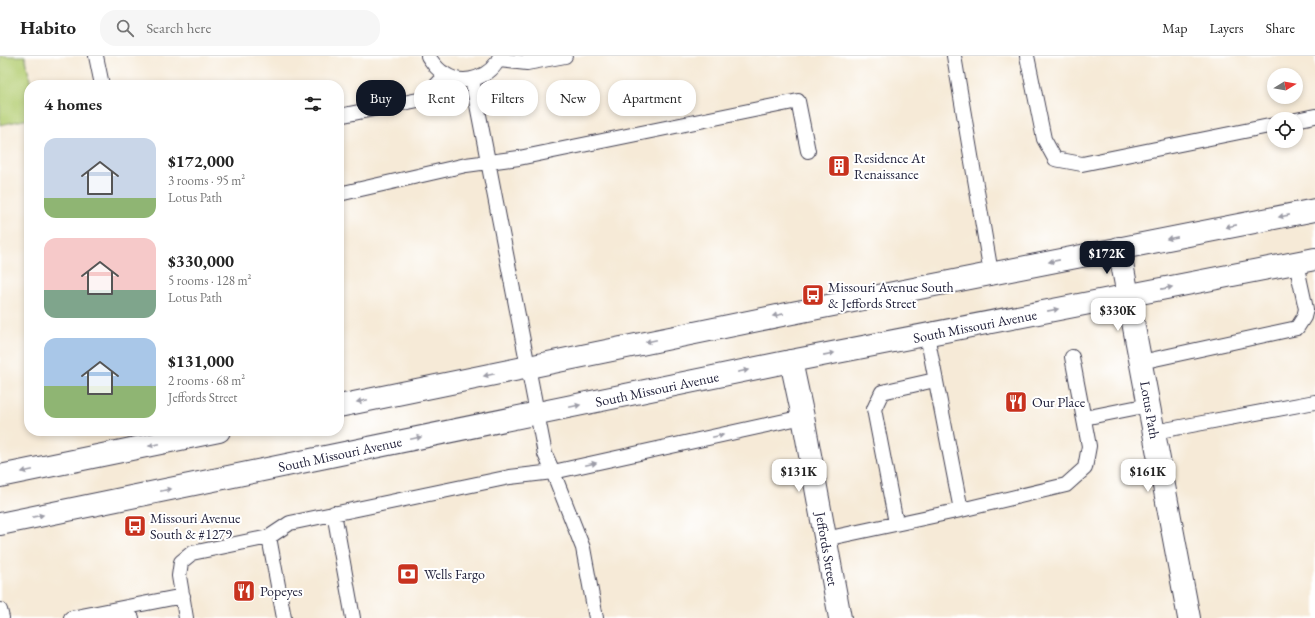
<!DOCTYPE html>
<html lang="en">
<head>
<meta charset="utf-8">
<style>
  :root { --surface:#fff; --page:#f6f6f6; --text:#222; --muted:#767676; --line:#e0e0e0; --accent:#111827 }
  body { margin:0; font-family:"EB Garamond",serif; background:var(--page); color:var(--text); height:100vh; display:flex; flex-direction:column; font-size:15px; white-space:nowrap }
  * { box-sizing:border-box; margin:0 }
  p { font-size:13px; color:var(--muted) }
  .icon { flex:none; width:22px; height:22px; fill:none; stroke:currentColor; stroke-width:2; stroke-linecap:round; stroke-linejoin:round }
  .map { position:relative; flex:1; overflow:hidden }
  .side { position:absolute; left:24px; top:24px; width:320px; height:356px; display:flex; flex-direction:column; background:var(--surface); border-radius:16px; box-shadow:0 2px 6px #0003 }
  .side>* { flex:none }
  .banner { position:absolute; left:356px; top:24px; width:380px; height:36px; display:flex; gap:8px }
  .needle { width:26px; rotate:79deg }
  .fabs { position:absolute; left:1267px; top:12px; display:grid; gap:8px }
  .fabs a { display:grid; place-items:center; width:36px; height:36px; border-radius:50%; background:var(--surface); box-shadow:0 2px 6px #0003; font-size:20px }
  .price { position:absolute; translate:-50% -34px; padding:0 9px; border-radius:8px; background:#fff; color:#222; font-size:13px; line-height:26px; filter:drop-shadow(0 1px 2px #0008) }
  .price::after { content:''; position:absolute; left:50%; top:24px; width:12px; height:9px; margin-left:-6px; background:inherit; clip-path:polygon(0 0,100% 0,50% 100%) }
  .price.active { background:var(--accent); color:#fff }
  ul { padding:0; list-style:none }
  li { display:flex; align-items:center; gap:12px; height:100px; padding:0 20px }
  li span { display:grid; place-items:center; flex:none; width:112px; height:80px; border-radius:12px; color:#555 }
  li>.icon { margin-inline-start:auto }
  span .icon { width:48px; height:48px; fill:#fffc; stroke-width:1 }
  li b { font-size:17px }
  h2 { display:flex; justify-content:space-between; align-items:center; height:48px; padding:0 20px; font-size:17px }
  .chip { padding:0 14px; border-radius:16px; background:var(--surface); box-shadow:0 2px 6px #0003; font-size:14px; line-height:36px }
  .chip.active { background:var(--accent); color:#fff }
  header { display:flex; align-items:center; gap:24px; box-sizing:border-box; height:56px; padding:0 20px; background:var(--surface); border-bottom:1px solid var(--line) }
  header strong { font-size:19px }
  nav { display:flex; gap:22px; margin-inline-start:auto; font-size:14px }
  .search { width:280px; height:36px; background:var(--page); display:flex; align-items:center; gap:10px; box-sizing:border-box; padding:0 14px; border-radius:16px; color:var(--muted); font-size:15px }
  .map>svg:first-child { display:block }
</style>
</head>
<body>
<header>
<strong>Habito</strong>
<div class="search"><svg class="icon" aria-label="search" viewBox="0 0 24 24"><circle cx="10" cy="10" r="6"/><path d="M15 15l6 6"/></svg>Search here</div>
<nav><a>Map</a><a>Layers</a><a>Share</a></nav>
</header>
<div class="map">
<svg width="1315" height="562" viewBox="0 0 1315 562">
  <rect width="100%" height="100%" fill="#fff"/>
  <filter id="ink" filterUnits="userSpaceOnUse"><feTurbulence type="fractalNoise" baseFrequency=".025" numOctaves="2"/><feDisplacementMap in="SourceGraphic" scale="8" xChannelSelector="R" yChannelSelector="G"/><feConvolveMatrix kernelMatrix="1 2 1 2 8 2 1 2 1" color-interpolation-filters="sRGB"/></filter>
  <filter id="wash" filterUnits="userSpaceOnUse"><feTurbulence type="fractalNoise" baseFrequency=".012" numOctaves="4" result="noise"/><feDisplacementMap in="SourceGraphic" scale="16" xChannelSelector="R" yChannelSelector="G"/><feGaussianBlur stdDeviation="0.9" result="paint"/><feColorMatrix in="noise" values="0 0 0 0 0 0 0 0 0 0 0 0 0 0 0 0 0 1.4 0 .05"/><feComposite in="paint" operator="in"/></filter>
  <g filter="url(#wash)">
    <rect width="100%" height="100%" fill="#f6ead7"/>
    <path fill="#b4cd72" stroke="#6b7856" d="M0,0H25L31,29H29V63L0,69Z"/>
  </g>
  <g filter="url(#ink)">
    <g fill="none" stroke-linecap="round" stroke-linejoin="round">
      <g stroke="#424052" stroke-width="16">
        <path id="lane" d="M96,0L102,29
          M428,0C433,7 437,14 445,18C464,31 492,21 500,0
          M954,0L991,217
          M1027,0L1044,83L1055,103L1082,108L1274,69
          M499,4L527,7L565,0
          M472,23L545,398L553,416L583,492L596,562
          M339,60L423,43L446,19
          M1296,64L1315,60
          M339,138L466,109L519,102L798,45L808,95
          M927,279L961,454
          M1141,306L1297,272L1304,261L1306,253L1296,207
          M1084,362L1149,349
          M1154,376L1315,346
          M334,457L353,562
          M896,467L874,353L882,336L935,324
          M269,481L284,562
          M825,483L961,454L1066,429L1085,412L1089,390L1072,301
          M0,554L2,562
          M109,556L132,562
          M71,562L183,540
          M186,562L179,520L181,506L192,497L269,481L290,467L510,421L553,416L803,361"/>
      </g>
      <g stroke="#424052" stroke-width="24">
        <path id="street" d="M1119,192L1189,562
          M791,305L803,361L840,562"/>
      </g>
      <g stroke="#424052" stroke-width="24">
        <path id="primary" d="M339,350L782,259L1315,154
          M0,420L219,375
          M0,468L791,305L1315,203"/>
      </g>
      <use href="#lane" stroke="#fff" stroke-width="14"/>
      <use href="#street" stroke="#fff" stroke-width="22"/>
      <use href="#primary" stroke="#fff" stroke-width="22"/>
    </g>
    <defs><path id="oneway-solid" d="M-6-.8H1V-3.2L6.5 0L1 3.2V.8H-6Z"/></defs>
    <g fill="#9c9ca7">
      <use href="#oneway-solid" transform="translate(1284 160) rotate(169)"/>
      <use href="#oneway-solid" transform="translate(1231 170) rotate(169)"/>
      <use href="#oneway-solid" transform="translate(1172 182) rotate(169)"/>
      <use href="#oneway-solid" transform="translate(1054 205) rotate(169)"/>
      <use href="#oneway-solid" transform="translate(1167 232) rotate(-11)"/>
      <use href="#oneway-solid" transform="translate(1053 254) rotate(-11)"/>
      <use href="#oneway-solid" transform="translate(778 259) rotate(169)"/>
      <use href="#oneway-solid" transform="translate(651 285) rotate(168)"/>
      <use href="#oneway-solid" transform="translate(829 298) rotate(-11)"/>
      <use href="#oneway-solid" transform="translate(743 315) rotate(-12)"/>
      <use href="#oneway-solid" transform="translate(489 319) rotate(168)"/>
      <use href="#oneway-solid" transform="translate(362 345) rotate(168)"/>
      <use href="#oneway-solid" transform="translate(575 350) rotate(-12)"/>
      <use href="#oneway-solid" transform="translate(718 380) rotate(-12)"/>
      <use href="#oneway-solid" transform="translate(416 382) rotate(-12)"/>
      <use href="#oneway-solid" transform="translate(154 389) rotate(168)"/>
      <use href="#oneway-solid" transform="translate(591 408) rotate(-12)"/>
      <use href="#oneway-solid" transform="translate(27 415) rotate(168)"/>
      <use href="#oneway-solid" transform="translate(166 434) rotate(-12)"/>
      <use href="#oneway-solid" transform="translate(38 460) rotate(-12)"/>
    </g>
  </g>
  <defs>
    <g id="building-square" transform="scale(1.15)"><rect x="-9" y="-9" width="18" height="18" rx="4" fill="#c8321e" stroke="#fff"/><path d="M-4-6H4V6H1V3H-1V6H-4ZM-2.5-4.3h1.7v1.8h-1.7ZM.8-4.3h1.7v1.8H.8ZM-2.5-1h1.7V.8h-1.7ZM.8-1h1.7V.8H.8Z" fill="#fff"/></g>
    <g id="bus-square" transform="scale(1.15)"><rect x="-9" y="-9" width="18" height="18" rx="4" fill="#c8321e" stroke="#fff"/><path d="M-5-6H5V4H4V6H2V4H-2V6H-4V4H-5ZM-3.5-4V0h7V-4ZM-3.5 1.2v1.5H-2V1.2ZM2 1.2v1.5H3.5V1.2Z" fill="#fff"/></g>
    <g id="restaurant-square" transform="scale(1.15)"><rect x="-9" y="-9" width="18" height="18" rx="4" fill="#c8321e" stroke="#fff"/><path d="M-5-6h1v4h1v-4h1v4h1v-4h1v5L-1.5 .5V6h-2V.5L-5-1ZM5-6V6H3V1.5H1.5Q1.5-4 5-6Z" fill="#fff"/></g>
    <g id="bank-square" transform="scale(1.15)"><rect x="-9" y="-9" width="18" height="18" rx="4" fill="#c8321e" stroke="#fff"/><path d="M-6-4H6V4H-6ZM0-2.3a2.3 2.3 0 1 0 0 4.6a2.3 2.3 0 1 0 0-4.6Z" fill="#fff"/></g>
  </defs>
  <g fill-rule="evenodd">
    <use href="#building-square" x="839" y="110"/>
    <use href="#bus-square" x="813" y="239"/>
    <use href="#restaurant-square" x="1016" y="346"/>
    <use href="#bus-square" x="135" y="470"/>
    <use href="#bank-square" x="408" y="518"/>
    <use href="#restaurant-square" x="244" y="535"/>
  </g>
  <g text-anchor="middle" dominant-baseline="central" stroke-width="4" stroke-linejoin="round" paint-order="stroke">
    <g font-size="14" fill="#22223b" stroke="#fff" text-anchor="start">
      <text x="854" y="102">Residence At<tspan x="854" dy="16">Renaissance</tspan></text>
      <text x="828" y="231">Missouri Avenue South<tspan x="828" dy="16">&amp; Jeffords Street</tspan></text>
      <text x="1032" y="346">Our Place</text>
      <text x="150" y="462">Missouri Avenue<tspan x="150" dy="16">South &amp; #1279</tspan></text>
      <text x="424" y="518">Wells Fargo</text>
      <text x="260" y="535">Popeyes</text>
    </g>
    <g font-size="14" fill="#22223b" stroke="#fff">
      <text transform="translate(975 270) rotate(-11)">South Missouri Avenue</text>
      <text transform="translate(657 333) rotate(-12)">South Missouri Avenue</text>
      <text transform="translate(1150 354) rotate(80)">Lotus Path</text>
      <text transform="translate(340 398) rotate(-12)">South Missouri Avenue</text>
      <text transform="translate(827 493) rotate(80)">Jeffords Street</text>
    </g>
  </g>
</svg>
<div class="fabs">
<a><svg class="needle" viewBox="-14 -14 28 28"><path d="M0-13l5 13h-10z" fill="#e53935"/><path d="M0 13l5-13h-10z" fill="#767676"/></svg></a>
<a><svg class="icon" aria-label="locate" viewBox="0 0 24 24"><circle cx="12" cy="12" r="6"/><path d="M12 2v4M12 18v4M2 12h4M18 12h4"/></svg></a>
</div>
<b class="price active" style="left:1107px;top:219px">$172K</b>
<b class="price" style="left:1118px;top:276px">$330K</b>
<b class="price" style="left:799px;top:437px">$131K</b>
<b class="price" style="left:1148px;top:437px">$161K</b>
<div class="banner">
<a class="chip active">Buy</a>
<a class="chip">Rent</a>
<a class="chip">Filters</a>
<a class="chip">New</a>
<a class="chip">Apartment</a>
</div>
<section class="side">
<h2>4 homes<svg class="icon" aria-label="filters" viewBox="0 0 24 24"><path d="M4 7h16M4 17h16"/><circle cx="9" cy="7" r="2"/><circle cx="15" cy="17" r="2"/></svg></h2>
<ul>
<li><span style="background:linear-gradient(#c9d6e8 75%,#8fb573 0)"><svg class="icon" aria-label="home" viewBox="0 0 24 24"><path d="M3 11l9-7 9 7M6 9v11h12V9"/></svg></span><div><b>$172,000</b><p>3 rooms · 95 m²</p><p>Lotus Path</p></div></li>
<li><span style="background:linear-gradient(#f6c9c9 65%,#7fa58c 0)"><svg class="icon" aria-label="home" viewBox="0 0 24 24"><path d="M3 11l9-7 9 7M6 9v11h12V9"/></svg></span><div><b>$330,000</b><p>5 rooms · 128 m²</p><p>Lotus Path</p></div></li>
<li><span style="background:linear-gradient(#a9c7e8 60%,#8fb573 0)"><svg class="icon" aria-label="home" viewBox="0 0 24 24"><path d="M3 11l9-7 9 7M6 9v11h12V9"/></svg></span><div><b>$131,000</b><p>2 rooms · 68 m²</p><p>Jeffords Street</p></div></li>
</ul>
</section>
</div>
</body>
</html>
